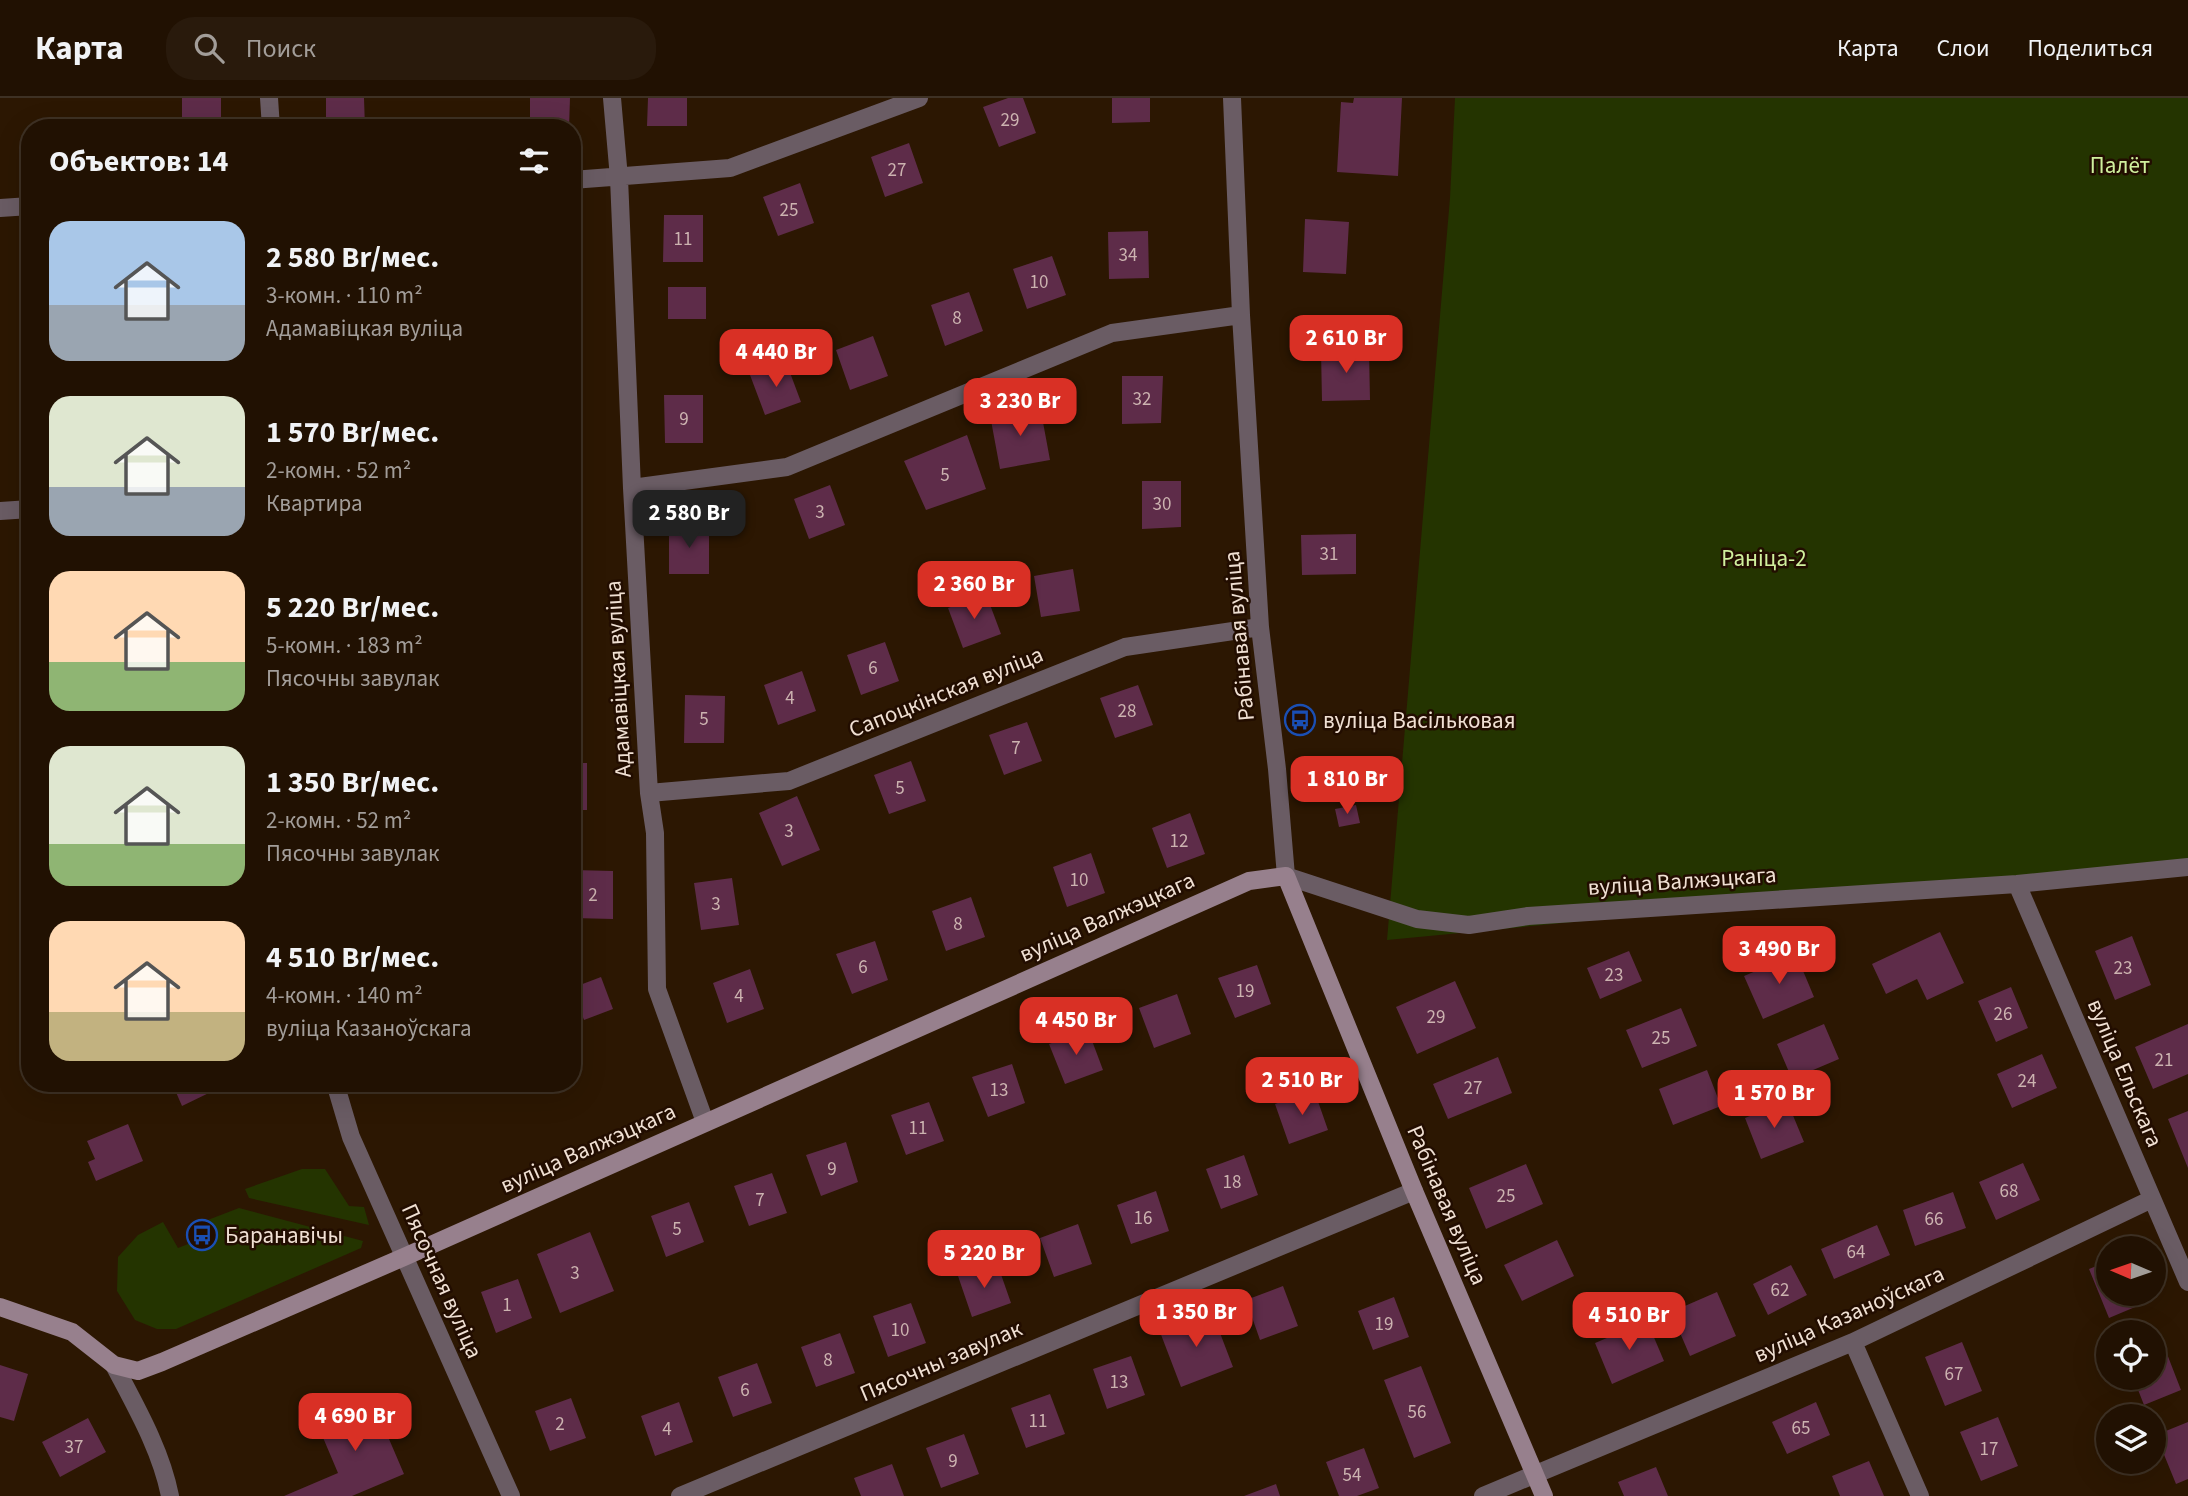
<!DOCTYPE html>
<html lang="ru">
<head>
<meta charset="utf-8">
<style>
  :root { --surface:#211102; --page:#291a0c; --text:#f1f3f6; --muted:#a29d99; --line:#3e3124; --accent:#d93025 }
  body { margin:0; font-family:"Source Sans 3",sans-serif; background:var(--page); color:var(--text); height:100vh; display:flex; flex-direction:column; font-size:26px; white-space:nowrap }
  * { box-sizing:border-box; margin:0 }
  p { font-size:23px; color:var(--muted) }
  .icon { flex:none; width:38px; height:38px; fill:none; stroke:currentColor; stroke-width:2; stroke-linecap:round; stroke-linejoin:round }
  .map { position:relative; flex:1; overflow:hidden }
  .details { position:absolute; left:21px; top:21px; width:560px; height:973px; display:flex; flex-direction:column; background:var(--surface); border-radius:28px; box-shadow:0 7px 28px #0002,0 0 0 2px var(--line) }
  .details>* { flex:none }
  .needle { width:46px; rotate:272deg }
  .buttons { position:absolute; left:2096px; top:1138px; display:grid; gap:14px }
  .buttons a { display:grid; place-items:center; width:70px; height:70px; border-radius:50%; background:var(--surface); box-shadow:0 7px 28px #0002,0 0 0 2px var(--line); font-size:35px }
  .price { position:absolute; translate:-50% -60px; padding:0 16px; border-radius:14px; background:var(--accent); color:#fff; font-size:23px; line-height:46px; filter:drop-shadow(0 2px 4px #0008) }
  .price::after { content:''; position:absolute; left:50%; top:42px; width:21px; height:16px; margin-left:-10px; background:inherit; clip-path:polygon(0 0,100% 0,50% 100%) }
  .price.on { background:#222; color:#fff }
  ul { padding:0; list-style:none }
  li { display:flex; align-items:center; gap:21px; height:175px; padding:0 28px }
  li span { display:grid; place-items:center; flex:none; width:196px; height:140px; border-radius:21px; color:#555 }
  li>.icon { margin-inline-start:auto }
  span .icon { width:84px; height:84px; fill:#fffc; stroke-width:1 }
  li b { font-size:30px }
  h2 { display:flex; justify-content:space-between; align-items:center; height:84px; padding:0 28px; font-size:30px }
  header { display:flex; align-items:center; gap:42px; box-sizing:border-box; height:98px; padding:0 35px; background:var(--surface); border-bottom:2px solid var(--line) }
  header strong { font-size:33px }
  nav { display:flex; gap:38px; margin-inline-start:auto; font-size:24px }
  .search { width:490px; height:63px; background:var(--page); display:flex; align-items:center; gap:18px; box-sizing:border-box; padding:0 24px; border-radius:28px; color:var(--muted); font-size:26px }
  .map>svg:first-child { display:block }
</style>
</head>
<body>
<header>
<strong>Карта</strong>
<div class="search"><svg class="icon" aria-label="search" viewBox="0 0 24 24"><circle cx="10" cy="10" r="6"/><path d="M15 15l6 6"/></svg>Поиск</div>
<nav><a>Карта</a><a>Слои</a><a>Поделиться</a></nav>
</header>
<div class="map">
<svg width="2188" height="1398" viewBox="0 0 2188 1398">
  <rect width="100%" height="100%" fill="#2c1702"/>
  <path fill="#243400" d="M1455,0H2188V765L1387,842L1450,100Z
    M302,1071H325L349,1108L364,1109L369,1127L249,1100L245,1091Z
    M239,1110L363,1143L361,1150L176,1231H157L135,1222L117,1193L118,1159L138,1137L163,1124L178,1150L206,1139L200,1125Z"/>
  <path fill="#5e2c49" d="M182,0H221V30H182Z
    M326,0H364L365,30H326Z
    M530,0H570L569,30H530Z
    M648,0H687V28H647Z
    M1008,0H1023L1036,35L999,49L983,9Z
    M1112,0H1150V24L1112,25Z
    M1354,0H1402L1398,78L1337,74L1341,4L1353,5Z
    M38,24H78V30H38Z
    M909,45L923,85L885,99L871,59Z
    M800,85L814,125L778,138L763,99Z
    M664,117H703V164H663Z
    M1305,121L1349,124L1346,176L1303,174Z
    M1148,133L1149,180L1109,181L1108,134Z
    M1052,158L1066,197L1027,211L1013,171Z
    M668,189H706V221H668Z
    M969,194L983,233L945,248L931,207Z
    M873,238L888,278L850,292L836,252Z
    M1369,252L1370,302L1322,303L1321,253Z
    M786,264L801,304L765,317L750,277Z
    M1122,278H1163L1161,325L1122,326Z
    M664,297H703V345H665Z
    M1040,308L1050,362L1000,371L990,317Z
    M572,316H575V352H572Z
    M967,337L986,391L926,412L904,363Z
    M1142,383H1181V429L1142,431Z
    M830,387L845,427L809,441L794,401Z
    M572,409H579V457H572Z
    M669,428H709V476H669Z
    M1356,436V476L1302,477L1301,437Z
    M1073,471L1080,513L1041,519L1034,478Z
    M572,484H579L578,543H572Z
    M986,496L1001,536L963,550L948,510Z
    M885,544L899,583L861,597L847,557Z
    M802,573L816,613L778,627L764,587Z
    M572,577H583V634H572Z
    M1138,587L1153,627L1115,640L1100,600Z
    M685,597L725,598L724,645H684Z
    M1027,624L1042,663L1004,677L989,637Z
    M911,663L926,703L889,716L874,677Z
    M572,665H587V712H572Z
    M797,698L820,752L782,768L759,715Z
    M1356,707L1360,725L1339,729L1335,711Z
    M1190,715L1205,756L1167,770L1152,730Z
    M1091,755L1105,795L1067,809L1053,769Z
    M573,772L613,773V821L573,820Z
    M732,780L739,827L701,832L694,785Z
    M971,799L985,839L946,853L932,813Z
    M1940,834L1964,885L1927,902L1917,881L1886,896L1872,866Z
    M2132,838L2151,887L2115,902L2095,853Z
    M875,843L888,882L852,896L836,856Z
    M1629,853L1642,883L1600,901L1587,870Z
    M1796,856L1814,899L1763,921L1744,878Z
    M1257,867L1271,906L1235,920L1218,880Z
    M750,871L764,911L727,925L713,885Z
    M601,879L613,911L584,922L572,890Z
    M1455,883L1476,930L1417,956L1396,909Z
    M2011,889L2028,930L1996,944L1978,903Z
    M1177,896L1191,936L1154,950L1139,910Z
    M1681,910L1697,948L1642,970L1626,932Z
    M1824,926L1839,961L1792,981L1777,946Z
    M2188,926V976L2153,991L2135,949Z
    M1088,932L1103,972L1065,986L1049,946Z
    M2042,956L2057,990L2012,1010L1997,976Z
    M1498,959L1512,995L1448,1021L1433,986Z
    M1012,966L1025,1005L988,1019L972,979Z
    M1707,972L1721,1008L1673,1027L1659,991Z
    M172,985H212L215,992L182,1008Z
    M1314,992L1328,1032L1289,1046L1275,1006Z
    M1787,1003L1804,1044L1761,1061L1745,1020Z
    M929,1004L944,1043L906,1057L891,1017Z
    M2188,1013V1070L2168,1021Z
    M128,1026L143,1063L96,1083L88,1064L95,1061L87,1043Z
    M846,1044L858,1084L821,1098L806,1057Z
    M1244,1057L1258,1097L1221,1111L1206,1071Z
    M2023,1065L2040,1102L1996,1122L1979,1084Z
    M1526,1066L1543,1106L1486,1131L1469,1090Z
    M772,1075L787,1115L749,1128L734,1088Z
    M1156,1093L1169,1133L1131,1146L1117,1107Z
    M1953,1094L1966,1130L1915,1148L1903,1112Z
    M689,1104L704,1144L666,1159L651,1118Z
    M1078,1126L1092,1166L1054,1179L1040,1140Z
    M1877,1127L1890,1157L1834,1181L1821,1151Z
    M590,1134L614,1193L560,1215L537,1156Z
    M1557,1142L1574,1178L1522,1203L1504,1167Z
    M2109,1163V1195H2143L2147,1204L2109,1220L2089,1171Z
    M997,1165L1011,1205L972,1219L958,1178Z
    M1791,1167L1807,1197L1768,1217L1753,1186Z
    M518,1181L532,1220L496,1235L481,1194Z
    M1283,1188L1298,1228L1260,1242L1246,1202Z
    M1717,1194L1736,1238L1690,1258L1671,1214Z
    M1394,1199L1409,1239L1373,1252L1358,1213Z
    M911,1205L926,1245L888,1259L873,1218Z
    M1212,1214L1233,1269L1181,1289L1160,1234Z
    M1647,1223L1664,1263L1612,1286L1595,1245Z
    M840,1235L855,1275L816,1289L801,1249Z
    M2162,1243L2181,1292L2144,1307L2133,1279H2154V1246Z
    M1962,1244L1982,1293L1945,1308L1925,1259Z
    M1131,1258L1145,1297L1107,1311L1093,1271Z
    M757,1265L772,1305L733,1319L718,1279Z
    M0,1267L28,1276L14,1323L0,1319Z
    M1421,1268L1451,1345L1414,1360L1384,1282Z
    M1050,1296L1065,1336L1026,1350L1011,1310Z
    M371,1299L404,1376L352,1398H284L338,1375L316,1323Z
    M571,1300L586,1340L550,1353L535,1313Z
    M679,1304L693,1344L655,1358L641,1318Z
    M1816,1304L1830,1337L1787,1356L1772,1324Z
    M1998,1319L2018,1368L1981,1383L1960,1334Z
    M88,1320L106,1354L60,1379L42,1344Z
    M2188,1324V1381L2176,1386L2156,1337Z
    M964,1336L979,1376L941,1390L926,1350Z
    M1364,1350L1379,1390L1357,1398H1339L1326,1364Z
    M1869,1363L1884,1398H1840L1832,1378Z
    M892,1366L904,1398H861L854,1380Z
    M1656,1369L1668,1398H1624L1618,1384Z
    M1276,1386L1280,1398H1244Z"/>
  <g fill="none" stroke-linecap="round" stroke-linejoin="round">
    <path stroke="#6a5c64" stroke-width="18" d="M269,0L271,30
      M612,0L619,80L632,390L649,695L655,735L657,891L705,1024
      M1232,0L1241,217L1260,529L1277,671L1286,778L1417,821L1469,827L1528,818L2017,786L2188,769
      M572,82L730,70L919,0
      M0,110L30,108
      M632,390L787,369L1112,235L1241,217
      M0,413L30,411
      M649,695L789,683L1125,549L1260,529
      M2017,786L2188,1184
      M335,985L351,1039L511,1398
      M1853,1244L1920,1398
      M114,1267C136,1309 161,1352 170,1398
      M680,1398L1414,1093
      M1483,1398L1853,1244L2152,1101"/>
    <path stroke="#97808d" stroke-width="18" d="M0,1209L72,1234L114,1267L138,1273L162,1264L404,1159L1249,783L1286,778L1414,1093L1544,1398"/>
  </g>
  <defs>
    <g id="bus-ring" transform="scale(1.575)"><circle r="9.5" fill="#220d00" stroke="#1a4fb4" stroke-width="1.5"/><path d="M-5-6H5V4H4V6H2V4H-2V6H-4V4H-5ZM-3.5-4V0h7V-4ZM-3.5 1.2v1.5H-2V1.2ZM2 1.2v1.5H3.5V1.2Z" fill="#1a4fb4"/></g>
  </defs>
  <g fill-rule="evenodd">
    <use href="#bus-ring" x="1300" y="622"/>
    <use href="#bus-ring" x="202" y="1137"/>
  </g>
  <g text-anchor="middle" dominant-baseline="central" stroke-width="5" stroke-linejoin="round" paint-order="stroke">
    <g font-size="19" fill="#ccb3b0">
      <text x="1010" y="22">29</text>
      <text x="897" y="72">27</text>
      <text x="789" y="112">25</text>
      <text x="683" y="141">11</text>
      <text x="1128" y="157">34</text>
      <text x="1039" y="184">10</text>
      <text x="957" y="220">8</text>
      <text x="1142" y="301">32</text>
      <text x="684" y="321">9</text>
      <text x="945" y="377">5</text>
      <text x="1162" y="406">30</text>
      <text x="820" y="414">3</text>
      <text x="1329" y="456">31</text>
      <text x="873" y="570">6</text>
      <text x="790" y="600">4</text>
      <text x="1127" y="613">28</text>
      <text x="704" y="621">5</text>
      <text x="1016" y="650">7</text>
      <text x="900" y="690">5</text>
      <text x="789" y="733">3</text>
      <text x="1179" y="743">12</text>
      <text x="1079" y="782">10</text>
      <text x="593" y="797">2</text>
      <text x="716" y="806">3</text>
      <text x="958" y="826">8</text>
      <text x="863" y="869">6</text>
      <text x="2123" y="870">23</text>
      <text x="1614" y="877">23</text>
      <text x="1245" y="893">19</text>
      <text x="739" y="898">4</text>
      <text x="2003" y="916">26</text>
      <text x="1436" y="919">29</text>
      <text x="1661" y="940">25</text>
      <text x="2164" y="962">21</text>
      <text x="2027" y="983">24</text>
      <text x="1473" y="990">27</text>
      <text x="999" y="992">13</text>
      <text x="918" y="1030">11</text>
      <text x="832" y="1071">9</text>
      <text x="1232" y="1084">18</text>
      <text x="2009" y="1093">68</text>
      <text x="1506" y="1098">25</text>
      <text x="760" y="1102">7</text>
      <text x="1143" y="1120">16</text>
      <text x="1934" y="1121">66</text>
      <text x="677" y="1131">5</text>
      <text x="1856" y="1154">64</text>
      <text x="575" y="1175">3</text>
      <text x="1780" y="1192">62</text>
      <text x="507" y="1207">1</text>
      <text x="1384" y="1226">19</text>
      <text x="900" y="1232">10</text>
      <text x="828" y="1262">8</text>
      <text x="1954" y="1276">67</text>
      <text x="1119" y="1284">13</text>
      <text x="745" y="1292">6</text>
      <text x="1417" y="1314">56</text>
      <text x="1038" y="1323">11</text>
      <text x="560" y="1326">2</text>
      <text x="1801" y="1330">65</text>
      <text x="667" y="1331">4</text>
      <text x="74" y="1349">37</text>
      <text x="1989" y="1351">17</text>
      <text x="953" y="1363">9</text>
      <text x="1352" y="1377">54</text>
    </g>
    <g font-size="23" fill="#d0f09d" stroke="#220d00">
      <text x="2120" y="67">Палёт</text>
      <text x="1764" y="460">Раніца-2</text>
    </g>
    <g font-size="23" fill="#f0e0d3" stroke="#220d00">
      <text transform="translate(1239 538) rotate(-95)">Рабінавая вуліца</text>
      <text transform="translate(618 581) rotate(-93)">Адамавіцкая вуліца</text>
      <text transform="translate(946 594) rotate(-22)">Сапоцкінская вуліца</text>
      <text transform="translate(1682 783) rotate(-4)">вуліца Валжэцкага</text>
      <text transform="translate(1107 819) rotate(-24)">вуліца Валжэцкага</text>
      <text transform="translate(2125 975) rotate(67)">вуліца Ельскага</text>
      <text transform="translate(588 1050) rotate(-24)">вуліца Валжэцкага</text>
      <text transform="translate(1447 1107) rotate(67)">Рабінавая вуліца</text>
      <text transform="translate(442 1183) rotate(66)">Пясочная вуліца</text>
      <text transform="translate(1849 1216) rotate(-24)">вуліца Казаноўскага</text>
      <text transform="translate(941 1263) rotate(-23)">Пясочны завулак</text>
    </g>
    <g font-size="23" fill="#f0e0d3" stroke="#220d00" text-anchor="start">
      <text x="1323" y="622">вуліца Васільковая</text>
      <text x="225" y="1137">Баранавічы</text>
    </g>
  </g>
</svg>
<div class="buttons">
<a><svg class="needle" viewBox="-14 -14 28 28"><path d="M0-13l5 13h-10z" fill="#e53935"/><path d="M0 13l5-13h-10z" fill="#a29d99"/></svg></a>
<a><svg class="icon" aria-label="locate" viewBox="0 0 24 24"><circle cx="12" cy="12" r="6"/><path d="M12 2v4M12 18v4M2 12h4M18 12h4"/></svg></a>
<a><svg class="icon" aria-label="layers" viewBox="0 0 24 24"><path d="M12 4l9 5-9 5-9-5zM3 14l9 5 9-5"/></svg></a>
</div>
<b class="price" style="left:1346px;top:277px">2 610 Br</b>
<b class="price" style="left:776px;top:291px">4 440 Br</b>
<b class="price" style="left:1020px;top:340px">3 230 Br</b>
<b class="price on" style="left:689px;top:452px">2 580 Br</b>
<b class="price" style="left:974px;top:523px">2 360 Br</b>
<b class="price" style="left:1347px;top:718px">1 810 Br</b>
<b class="price" style="left:1779px;top:888px">3 490 Br</b>
<b class="price" style="left:1076px;top:959px">4 450 Br</b>
<b class="price" style="left:1302px;top:1019px">2 510 Br</b>
<b class="price" style="left:1774px;top:1032px">1 570 Br</b>
<b class="price" style="left:984px;top:1192px">5 220 Br</b>
<b class="price" style="left:1196px;top:1251px">1 350 Br</b>
<b class="price" style="left:1629px;top:1254px">4 510 Br</b>
<b class="price" style="left:355px;top:1355px">4 690 Br</b>
<section class="details">
<h2>Объектов: 14<svg class="icon" aria-label="filters" viewBox="0 0 24 24"><path d="M4 7h16M4 17h16"/><circle cx="9" cy="7" r="2"/><circle cx="15" cy="17" r="2"/></svg></h2>
<ul>
<li><span style="background:linear-gradient(#a9c7e8 60%,#9aa5b1 0)"><svg class="icon" aria-label="home" viewBox="0 0 24 24"><path d="M3 11l9-7 9 7M6 9v11h12V9"/></svg></span><div><b>2 580 Br/мес.</b><p>3-комн. · 110 m²</p><p>Адамавіцкая вуліца</p></div></li>
<li><span style="background:linear-gradient(#dfe7d0 65%,#9aa5b1 0)"><svg class="icon" aria-label="home" viewBox="0 0 24 24"><path d="M3 11l9-7 9 7M6 9v11h12V9"/></svg></span><div><b>1 570 Br/мес.</b><p>2-комн. · 52 m²</p><p>Квартира</p></div></li>
<li><span style="background:linear-gradient(#ffd9b3 65%,#8fb573 0)"><svg class="icon" aria-label="home" viewBox="0 0 24 24"><path d="M3 11l9-7 9 7M6 9v11h12V9"/></svg></span><div><b>5 220 Br/мес.</b><p>5-комн. · 183 m²</p><p>Пясочны завулак</p></div></li>
<li><span style="background:linear-gradient(#dfe7d0 70%,#8fb573 0)"><svg class="icon" aria-label="home" viewBox="0 0 24 24"><path d="M3 11l9-7 9 7M6 9v11h12V9"/></svg></span><div><b>1 350 Br/мес.</b><p>2-комн. · 52 m²</p><p>Пясочны завулак</p></div></li>
<li><span style="background:linear-gradient(#ffd9b3 65%,#c2b280 0)"><svg class="icon" aria-label="home" viewBox="0 0 24 24"><path d="M3 11l9-7 9 7M6 9v11h12V9"/></svg></span><div><b>4 510 Br/мес.</b><p>4-комн. · 140 m²</p><p>вуліца Казаноўскага</p></div></li>
</ul>
</section>
</div>
</body>
</html>
